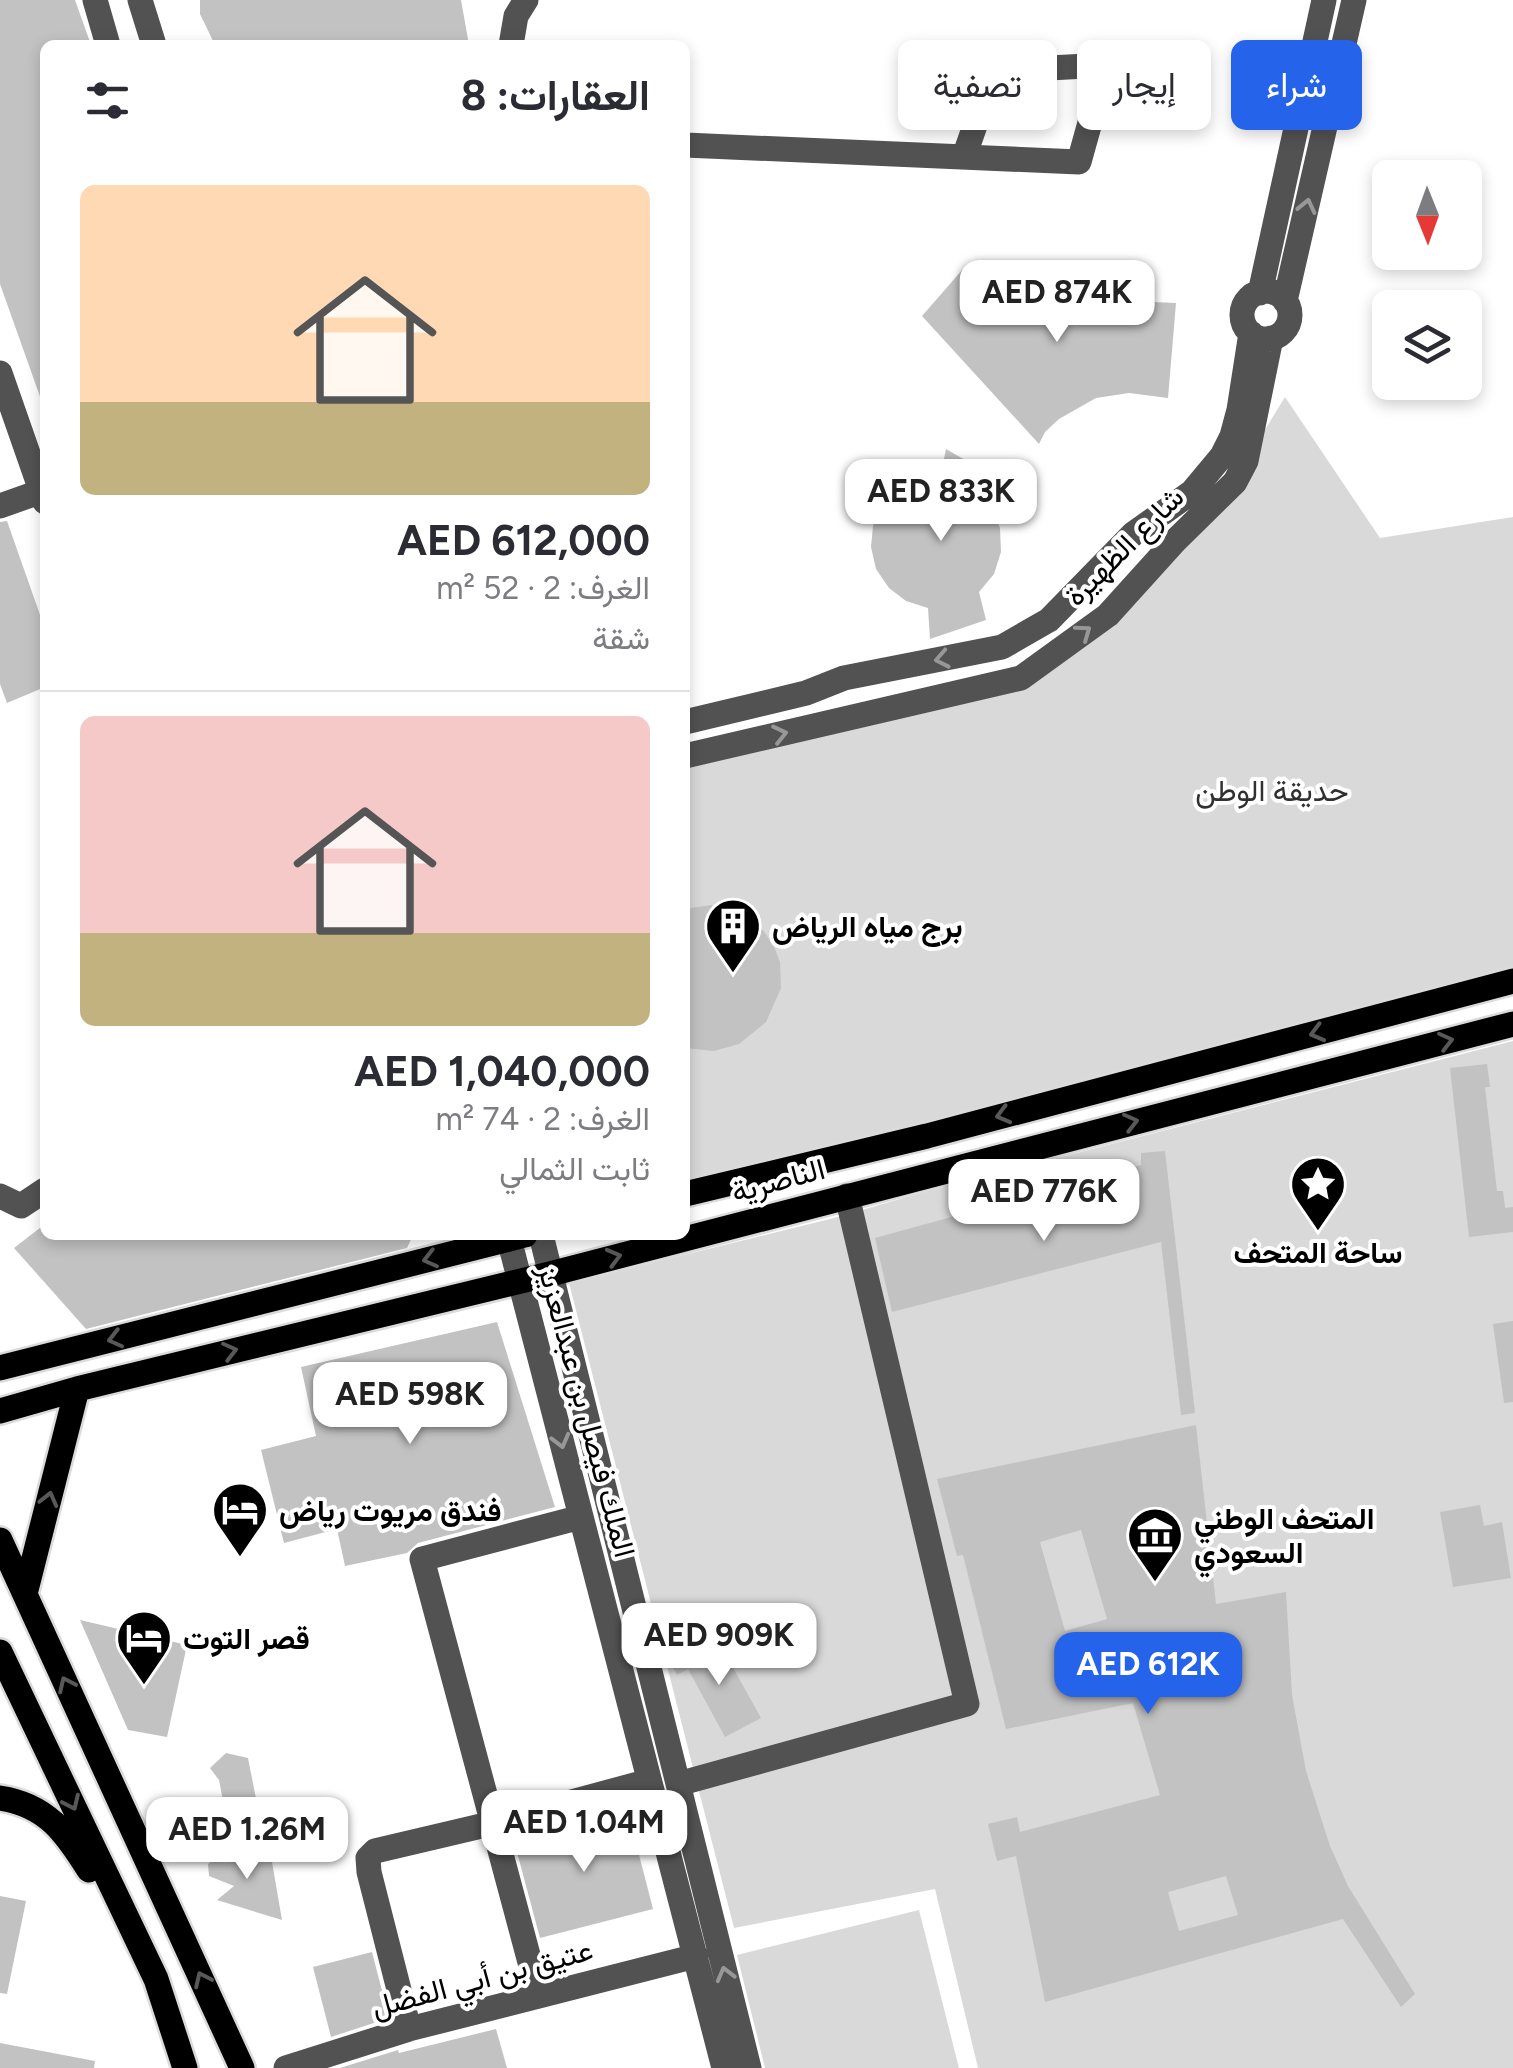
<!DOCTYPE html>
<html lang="ar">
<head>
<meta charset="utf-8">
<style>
  :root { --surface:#fff; --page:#f7f7f7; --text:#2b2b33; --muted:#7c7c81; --line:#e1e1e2; --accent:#2563eb }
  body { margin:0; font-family:Figtree,Vazirmatn,sans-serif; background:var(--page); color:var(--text); direction:rtl; height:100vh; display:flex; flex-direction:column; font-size:38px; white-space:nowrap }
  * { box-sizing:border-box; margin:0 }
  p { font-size:32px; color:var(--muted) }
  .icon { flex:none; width:55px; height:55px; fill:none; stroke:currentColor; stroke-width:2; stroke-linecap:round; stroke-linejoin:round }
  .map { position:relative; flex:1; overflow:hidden; direction:ltr }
  .side { position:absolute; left:40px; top:40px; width:650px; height:1200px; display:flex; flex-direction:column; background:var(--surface); border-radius:15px; box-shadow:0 5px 15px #0003; direction:rtl }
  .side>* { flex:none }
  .banner { position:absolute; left:720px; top:40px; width:642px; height:90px; direction:rtl; display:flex; gap:20px }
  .needle { width:65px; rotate:179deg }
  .controls { position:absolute; left:1372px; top:160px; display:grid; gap:20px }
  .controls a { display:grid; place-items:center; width:110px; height:110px; border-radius:15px; background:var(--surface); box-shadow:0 5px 15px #0003; font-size:50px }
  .price { position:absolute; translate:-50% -85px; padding:0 22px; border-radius:20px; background:#fff; color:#222; font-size:32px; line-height:65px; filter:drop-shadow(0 2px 5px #0008) }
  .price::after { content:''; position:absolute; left:50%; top:60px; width:30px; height:22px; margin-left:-15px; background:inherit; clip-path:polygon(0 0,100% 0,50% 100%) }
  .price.active { background:var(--accent); color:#fff }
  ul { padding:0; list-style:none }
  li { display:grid; align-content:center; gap:20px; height:530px; padding:0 40px }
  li+li { border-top:2px solid var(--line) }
  li span { display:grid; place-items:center; height:310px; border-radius:15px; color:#555 }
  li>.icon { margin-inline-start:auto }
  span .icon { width:180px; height:180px; fill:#fffc; stroke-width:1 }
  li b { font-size:42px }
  h2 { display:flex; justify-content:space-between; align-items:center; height:120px; padding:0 40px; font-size:42px }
  .chip { padding:0 35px; border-radius:15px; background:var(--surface); box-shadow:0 5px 15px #0003; font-size:35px; line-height:90px }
  .chip.active { background:var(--accent); color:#fff }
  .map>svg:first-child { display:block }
</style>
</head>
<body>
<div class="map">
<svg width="1513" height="2068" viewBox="0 0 1513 2068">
  <rect width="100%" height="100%" fill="#fff"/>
  <path fill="#d9d9d9" d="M1285,397L1380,538L1513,517V978L685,1186V755L1021,675L1108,611L1235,479Z
    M1513,1041V2068H978L935,1889L734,1928L569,1283L834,1218L924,1192Z
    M919,1910L959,2068H765L737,1955Z"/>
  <path fill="#c2c2c2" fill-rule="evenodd" d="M0,0H75L91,45H45L43,405L0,284Z
    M200,0H461L469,45H215L200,14Z
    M963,269L993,302L1099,269L1107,300L1176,303L1168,398L1129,393L1096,398L1059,419L1045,432L1039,444L922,316Z
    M946,449L1003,482L991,507L1000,528L1001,552L994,574L979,592L986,620L930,639L928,608L906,601L889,588L876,569L871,547L873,526L883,506L898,490L918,480L940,478Z
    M7,521L45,629V687L7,703L0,684V522Z
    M711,905L746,915L758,924L773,944L780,962L781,988L766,1022L739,1044L714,1051L685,1048V909Z
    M1487,1064L1490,1087H1485L1497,1191H1503L1505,1208L1513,1207V1232L1469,1237L1450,1068Z
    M1165,1151L1195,1413L1181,1415L1161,1242L892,1312L875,1238L1141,1165V1153Z
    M45,1224V1235H413L407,1248L86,1329L14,1248Z
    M1513,1321V1402L1504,1403L1493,1324Z
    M497,1322L555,1507L418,1543L407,1553L345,1566L337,1529L284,1543L261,1450L316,1436L301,1367Z
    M1196,1425L1216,1604L1286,1592L1292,1695L1306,1771L1330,1846L1348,1886L1415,1994L1401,2007L1343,1919L1045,2002L1016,1856L997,1861L988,1824L1017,1817L1020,1832L1160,1795L1133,1703L1006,1729L963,1555L957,1556L937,1479ZM1081,1530L1107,1619L1065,1631L1040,1542ZM1226,1876L1238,1915L1179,1931L1168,1892Z
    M1480,1505L1484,1526L1502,1522L1511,1578L1453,1587L1440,1512Z
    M80,1620L187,1645L167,1737L128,1730Z
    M702,1642L714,1661L726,1655L761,1718L725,1737L688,1669L677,1675L669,1661Z
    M226,1753L248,1758L261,1824L246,1836L226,1816L219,1780L210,1768Z
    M628,1812L653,1909L540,1938L514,1841Z
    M228,1849L272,1862L282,1920L217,1900L234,1886L209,1876L208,1864Z
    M0,1896L26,1901L7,1994L0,1993Z
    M372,1952L389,2018L331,2037L313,1967Z
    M496,2029L507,2068H340L398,2050L399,2053Z
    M0,2043L95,2061L94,2068H0Z"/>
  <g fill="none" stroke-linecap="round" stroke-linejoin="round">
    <g stroke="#dbdbdb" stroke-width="30">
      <path id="major" d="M685,1194L927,1136L1513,981
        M0,1368L525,1235
        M0,1411L77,1389L550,1274L1513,1024
        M0,1540L242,2068
        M25,1594L77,1389
        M0,1652L156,1979L185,2068
        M0,1798C47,1805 66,1833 89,1870"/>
    </g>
    <path stroke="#525252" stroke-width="25" d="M95,0L108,45
      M140,0L154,45
      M511,45L516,16L526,0
      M685,145L1079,162L1106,65L994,71L964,157
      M1242 315a24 24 0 1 1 48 0a24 24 0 1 1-48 0Z
      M1260,293L1324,0
      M1285,301L1354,0
      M0,373L45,502
      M0,506L45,490
      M685,722L806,693L844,678L1002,647L1049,620L1133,534L1192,492L1222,456L1232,436L1239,410L1251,333
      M685,756L1021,678L1108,615L1174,542L1235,482L1246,461L1271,338
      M0,1196L21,1206L45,1190
      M508,1235L724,2068
      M541,1235L749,2068
      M678,1784L967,1704L847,1196
      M539,1996L422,1559L581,1517
      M409,2029L369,1872L368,1858L375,1851L494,1823L649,1781
      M286,2068L409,2029L696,1956"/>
    <use href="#major" stroke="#000" stroke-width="25"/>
  </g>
  <defs><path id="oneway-chevron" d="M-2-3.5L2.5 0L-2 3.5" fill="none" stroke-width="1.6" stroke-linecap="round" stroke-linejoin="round" transform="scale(2.5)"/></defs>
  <g stroke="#979797">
    <use href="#oneway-chevron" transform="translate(1307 206) rotate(-77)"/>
    <use href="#oneway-chevron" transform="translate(1084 632) rotate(-36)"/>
    <use href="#oneway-chevron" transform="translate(942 659) rotate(169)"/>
    <use href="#oneway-chevron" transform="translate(780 734) rotate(-13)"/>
    <use href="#oneway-chevron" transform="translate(561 1441) rotate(75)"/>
    <use href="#oneway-chevron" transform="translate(725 1974) rotate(-105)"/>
  </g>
  <g stroke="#595959">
    <use href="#oneway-chevron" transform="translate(1317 1033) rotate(165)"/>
    <use href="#oneway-chevron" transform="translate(1446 1041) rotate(-14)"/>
    <use href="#oneway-chevron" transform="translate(1003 1115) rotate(165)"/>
    <use href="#oneway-chevron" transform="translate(1131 1122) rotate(-14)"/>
    <use href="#oneway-chevron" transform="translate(614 1257) rotate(-15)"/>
    <use href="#oneway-chevron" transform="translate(430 1259) rotate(166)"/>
    <use href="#oneway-chevron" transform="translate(115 1339) rotate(166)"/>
    <use href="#oneway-chevron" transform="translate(230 1351) rotate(-14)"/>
    <use href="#oneway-chevron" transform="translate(49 1499) rotate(-76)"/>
    <use href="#oneway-chevron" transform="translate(66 1684) rotate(-115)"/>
    <use href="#oneway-chevron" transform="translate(72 1803) rotate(65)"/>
    <use href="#oneway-chevron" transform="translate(202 1979) rotate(-115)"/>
  </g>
  <defs>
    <g id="building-pin" transform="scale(2.875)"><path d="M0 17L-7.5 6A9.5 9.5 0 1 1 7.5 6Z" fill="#000" stroke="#fff"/><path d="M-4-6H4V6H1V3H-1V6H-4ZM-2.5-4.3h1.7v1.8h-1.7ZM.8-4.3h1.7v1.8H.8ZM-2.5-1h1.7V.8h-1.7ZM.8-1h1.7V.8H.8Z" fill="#fff"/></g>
    <g id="sight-pin" transform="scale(2.875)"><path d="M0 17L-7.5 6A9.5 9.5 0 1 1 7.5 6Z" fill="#000" stroke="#fff"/><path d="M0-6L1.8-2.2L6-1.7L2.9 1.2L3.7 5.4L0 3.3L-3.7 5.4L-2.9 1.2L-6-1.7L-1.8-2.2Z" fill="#fff"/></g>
    <g id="hotel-pin" transform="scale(2.875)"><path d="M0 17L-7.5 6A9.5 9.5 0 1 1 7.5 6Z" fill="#000" stroke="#fff"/><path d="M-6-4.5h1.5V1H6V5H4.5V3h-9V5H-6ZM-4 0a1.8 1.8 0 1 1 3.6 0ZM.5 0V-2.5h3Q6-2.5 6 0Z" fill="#fff"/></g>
    <g id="museum-pin" transform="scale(2.875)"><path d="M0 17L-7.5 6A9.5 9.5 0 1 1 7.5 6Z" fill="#000" stroke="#fff"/><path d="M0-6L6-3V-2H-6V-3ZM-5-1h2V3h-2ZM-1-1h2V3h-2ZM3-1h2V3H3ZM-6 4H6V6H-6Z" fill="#fff"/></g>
  </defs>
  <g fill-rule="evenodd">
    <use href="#building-pin" x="733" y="926"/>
    <use href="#sight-pin" x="1318" y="1184"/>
    <use href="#hotel-pin" x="240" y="1510"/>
    <use href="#museum-pin" x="1155" y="1535"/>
    <use href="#hotel-pin" x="144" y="1638"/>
  </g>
  <g text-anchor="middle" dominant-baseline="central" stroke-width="8" stroke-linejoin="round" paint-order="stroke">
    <g font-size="30" fill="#000" stroke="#fff">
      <text transform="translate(1124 546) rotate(-45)">شارع الظهيرة</text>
      <text transform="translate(778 1180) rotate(-15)">الناصرية</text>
      <text transform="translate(587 1411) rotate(75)">الملك فيصل بن عبدالعزيز</text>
      <text transform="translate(482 1978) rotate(-15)">عتيق بن أبي الفضل</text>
    </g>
    <g font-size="30" fill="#303030" stroke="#fff">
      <text x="1272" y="790">حديقة الوطن</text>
    </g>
    <g font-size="30" font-weight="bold" fill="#000" stroke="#fff" text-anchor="start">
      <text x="772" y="926">برج مياه الرياض</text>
      <text x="1318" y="1252" text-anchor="middle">ساحة المتحف</text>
      <text x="279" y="1510">فندق مريوت رياض</text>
      <text x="1194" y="1518">المتحف الوطني<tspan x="1194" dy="34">السعودي</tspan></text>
      <text x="183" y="1638">قصر التوت</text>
    </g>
  </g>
</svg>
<div class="controls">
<a><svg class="needle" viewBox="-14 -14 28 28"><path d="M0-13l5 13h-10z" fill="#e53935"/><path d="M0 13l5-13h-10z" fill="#7c7c81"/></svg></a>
<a><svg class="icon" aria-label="layers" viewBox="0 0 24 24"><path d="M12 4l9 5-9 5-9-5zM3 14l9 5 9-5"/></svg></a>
</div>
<b class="price" style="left:1057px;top:345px">AED 874K</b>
<b class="price" style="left:941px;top:544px">AED 833K</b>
<b class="price" style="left:1044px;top:1244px">AED 776K</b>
<b class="price" style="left:410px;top:1447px">AED 598K</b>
<b class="price" style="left:719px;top:1688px">AED 909K</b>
<b class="price active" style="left:1148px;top:1717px">AED 612K</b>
<b class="price" style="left:584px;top:1875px">AED 1.04M</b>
<b class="price" style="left:247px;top:1882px">AED 1.26M</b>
<div class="banner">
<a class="chip active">شراء</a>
<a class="chip">إيجار</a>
<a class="chip">تصفية</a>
</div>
<section class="side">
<h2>العقارات: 8<svg class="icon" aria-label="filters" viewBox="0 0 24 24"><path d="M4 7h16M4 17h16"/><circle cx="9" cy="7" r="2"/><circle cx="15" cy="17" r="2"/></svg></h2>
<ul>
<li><span style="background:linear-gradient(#ffd9b3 70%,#c2b280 0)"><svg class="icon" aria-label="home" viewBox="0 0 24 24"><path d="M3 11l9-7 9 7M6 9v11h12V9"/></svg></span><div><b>AED 612,000</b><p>الغرف: 2 · 52 m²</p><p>شقة</p></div></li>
<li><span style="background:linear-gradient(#f6c9c9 70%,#c2b280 0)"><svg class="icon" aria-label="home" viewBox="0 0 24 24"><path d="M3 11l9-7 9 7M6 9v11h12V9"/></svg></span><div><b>AED 1,040,000</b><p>الغرف: 2 · 74 m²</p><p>ثابت الثمالي</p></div></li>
</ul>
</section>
</div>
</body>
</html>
